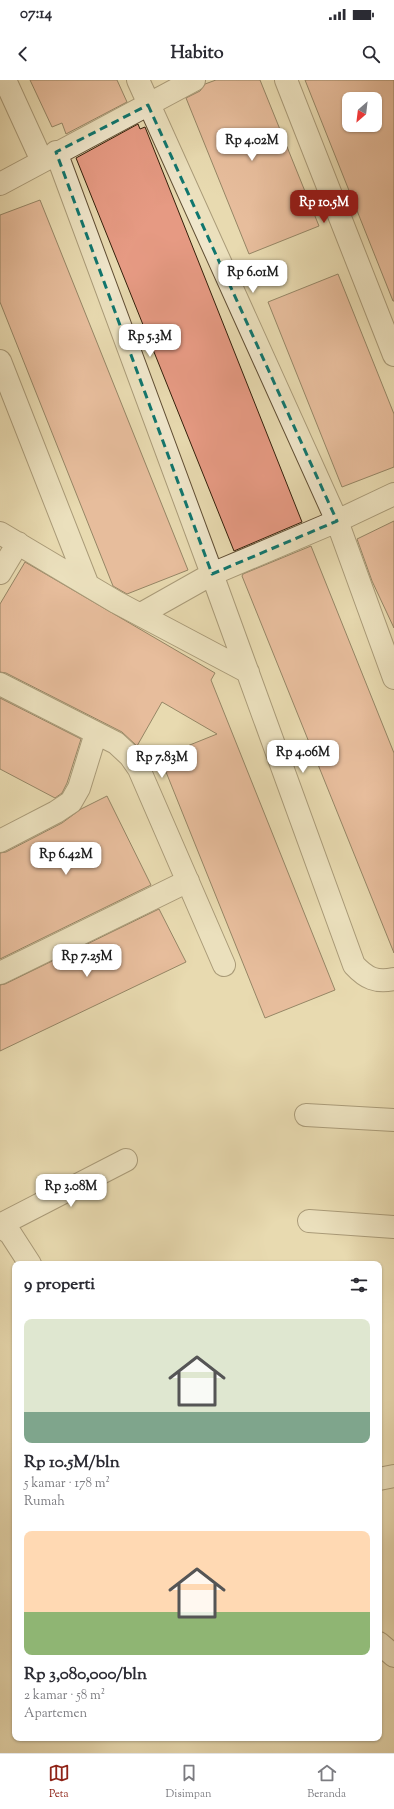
<!DOCTYPE html>
<html lang="id">
<head>
<meta charset="utf-8">
<style>
  :root { --surface:#fff; --page:#f2f2f3; --text:#2b2b33; --muted:#7c7c81; --line:#e1e1e2; --accent:#8f2418 }
  body { margin:0; font-family:"Sorts Mill Goudy",serif; background:var(--page); color:var(--text); height:100vh; display:flex; flex-direction:column; font-size:15px; white-space:nowrap }
  * { box-sizing:border-box; margin:0 }
  p { font-size:13px; color:var(--muted) }
  .icon { flex:none; width:22px; height:22px; fill:none; stroke:currentColor; stroke-width:2; stroke-linecap:round; stroke-linejoin:round }
  .map { position:relative; flex:1; overflow:hidden }
  .details { position:absolute; left:12px; top:1181px; width:370px; height:480px; display:flex; flex-direction:column; background:var(--surface); border-radius:8px; box-shadow:0 1px 3px #0004 }
  .details>* { flex:none }
  .needle { width:26px; rotate:208deg }
  .buttons { position:absolute; left:342px; top:12px; display:grid; gap:8px }
  .buttons a { display:grid; place-items:center; width:40px; height:40px; border-radius:8px; background:var(--surface); box-shadow:0 1px 3px #0004; font-size:20px }
  .price { position:absolute; translate:-50% -34px; padding:0 9px; border-radius:8px; background:#fff; color:#222; font-size:13px; line-height:26px; filter:drop-shadow(0 1px 2px #0008) }
  .price::after { content:''; position:absolute; left:50%; top:24px; width:12px; height:9px; margin-left:-6px; background:inherit; clip-path:polygon(0 0,100% 0,50% 100%) }
  .price.selected { background:var(--accent); color:#fff }
  ul { padding:0; list-style:none }
  li { display:grid; align-content:center; gap:8px; height:212px; padding:0 12px }
  li span { display:grid; place-items:center; height:124px; border-radius:8px; color:#555 }
  li>.icon { margin-inline-start:auto }
  span .icon { width:72px; height:72px; fill:#fffc; stroke-width:1 }
  li b { font-size:17px }
  h2 { display:flex; justify-content:space-between; align-items:center; height:48px; padding:0 12px; font-size:17px }
  .status { display:flex; justify-content:space-between; align-items:center; height:28px; padding:0 20px; background:var(--surface); direction:ltr }
  .status svg { height:11px; fill:currentColor }
  header { display:flex; justify-content:space-between; align-items:center; height:52px; padding:0 12px; background:var(--surface); font-size:18px; font-weight:700 }
  .menu { display:flex; justify-content:space-around; align-items:center; height:56px; border-top:1px solid var(--line); background:var(--surface); font-size:11px; color:var(--muted) }
  .menu a { display:grid; justify-items:center; gap:2px }
  .menu .selected { color:var(--accent) }
  .map>svg:first-child { display:block }
</style>
</head>
<body>
<div class="status"><b>07:14</b><svg viewBox="0 0 49 12"><path d="M0 12V9h3v3zM5 12V6h3v6zM10 12V3h3v9zM15 12V0h3v12zM26 1h20v11H26zM47 4h2v5h-2z"/></svg></div>
<header><svg class="icon" aria-label="back" viewBox="0 0 24 24"><path d="M15 5l-7 7 7 7"/></svg>Habito<svg class="icon" aria-label="search" viewBox="0 0 24 24"><circle cx="10" cy="10" r="6"/><path d="M15 15l6 6"/></svg></header>
<div class="map">
<svg width="394" height="1673" viewBox="0 0 394 1673">
  <rect width="100%" height="100%" fill="#e8dab0"/>
  <filter id="stains"><feTurbulence type="fractalNoise" baseFrequency=".005" numOctaves="4"/><feColorMatrix values="0 0 0 0 .2 0 0 0 0 .09 0 0 0 0 .02 0 0 0 .5 -.17"/></filter>
  <radialGradient id="worn" r=".72"><stop offset=".6" stop-color="#630" stop-opacity="0"/><stop offset="1" stop-color="#630" stop-opacity=".3"/></radialGradient>
  <path fill="#e69a83" stroke="#331f0a" fill-rule="evenodd" d="M30,0H117L127,22L66,54L62,43L52,47Z
    M216,0H260L319,146L249,174L186,18L200,11L205,4Z
    M305,0H394V221H393ZM349,19H375V45H349Z
    M138,44L140,49L145,47L302,442L234,471L76,78Z
    M40,120L188,490L127,514L113,506L0,222V135Z
    M338,194L394,334V387L342,407L268,222Z
    M394,441V548L372,501L357,459Z
    M311,466L394,673V873L242,496L243,494Z
    M25,482L215,593L211,600L335,910L265,938L160,677L217,654L162,622L137,666L122,652L6,593L0,592V524Z
    M0,618L81,659L67,703L62,713L55,718L0,689Z
    M107,716L151,805L0,879V773L6,772L62,743L81,729Z
    M159,829L186,882L0,971V905L5,904Z"/>
  <g fill="none" stroke-linecap="round" stroke-linejoin="round">
    <g stroke="#604e34" stroke-width="24">
      <path id="minor" d="M5,0L42,81
        M138,0L337,441L394,598
        M286,0L394,275
        M56,72L212,494L354,885C366,898 376,903 394,899
        M0,104L194,0
        M0,281L87,503
        M0,453L116,522L248,592
        M0,493L18,463
        M141,534L212,494L337,441L394,414
        M0,604L116,663L130,676L139,689L224,885
        M0,761L56,732L71,722L79,708L96,653
        M0,893L188,801
        M306,1035L394,1040
        M309,1141L394,1147
        M0,1145L126,1080
        M0,1147L10,1153L30,1184
        M379,1399L394,1396
        M379,1563L394,1576"/>
    </g>
    <use href="#minor" stroke="#f0e7cc" stroke-width="22"/>
  </g>
  <path d="M0 0H394V1673H0ZM148,25L337,441L212,494L56,72Z" fill="#e8dab0" fill-opacity=".55" fill-rule="evenodd"/>
  <path fill="none" stroke="#0f766e" stroke-width="3" stroke-dasharray="8 5" stroke-linejoin="round" d="M148,25L337,441L212,494L56,72Z"/>
  <rect width="100%" height="100%" filter="url(#stains)"/>
  <rect width="100%" height="100%" fill="url(#worn)"/>
</svg>
<div class="buttons">
<a><svg class="needle" viewBox="-14 -14 28 28"><path d="M0-13l5 13h-10z" fill="#e53935"/><path d="M0 13l5-13h-10z" fill="#7c7c81"/></svg></a>
</div>
<b class="price" style="left:252px;top:82px">Rp 4.02M</b>
<b class="price selected" style="left:324px;top:144px">Rp 10.5M</b>
<b class="price" style="left:253px;top:214px">Rp 6.01M</b>
<b class="price" style="left:150px;top:278px">Rp 5.3M</b>
<b class="price" style="left:303px;top:694px">Rp 4.06M</b>
<b class="price" style="left:162px;top:699px">Rp 7.83M</b>
<b class="price" style="left:66px;top:796px">Rp 6.42M</b>
<b class="price" style="left:87px;top:898px">Rp 7.25M</b>
<b class="price" style="left:71px;top:1128px">Rp 3.08M</b>
<section class="details">
<h2>9 properti<svg class="icon" aria-label="filters" viewBox="0 0 24 24"><path d="M4 7h16M4 17h16"/><circle cx="9" cy="7" r="2"/><circle cx="15" cy="17" r="2"/></svg></h2>
<ul>
<li><span style="background:linear-gradient(#dfe7d0 75%,#7fa58c 0)"><svg class="icon" aria-label="home" viewBox="0 0 24 24"><path d="M3 11l9-7 9 7M6 9v11h12V9"/></svg></span><div><b>Rp 10.5M/bln</b><p>5 kamar · 178 m²</p><p>Rumah</p></div></li>
<li><span style="background:linear-gradient(#ffd9b3 65%,#8fb573 0)"><svg class="icon" aria-label="home" viewBox="0 0 24 24"><path d="M3 11l9-7 9 7M6 9v11h12V9"/></svg></span><div><b>Rp 3,080,000/bln</b><p>2 kamar · 58 m²</p><p>Apartemen</p></div></li>
</ul>
</section>
</div>
<nav class="menu">
<a class="selected"><svg class="icon" aria-label="map" viewBox="0 0 24 24"><path d="M3 6l6-2 6 2 6-2v14l-6 2-6-2-6 2zM9 4v14M15 6v14"/></svg>Peta</a>
<a><svg class="icon" aria-label="saved" viewBox="0 0 24 24"><path d="M7 4h10v16l-5-4-5 4z"/></svg>Disimpan</a>
<a><svg class="icon" aria-label="home" viewBox="0 0 24 24"><path d="M3 11l9-7 9 7M6 9v11h12V9"/></svg>Beranda</a>
</nav>
</body>
</html>
